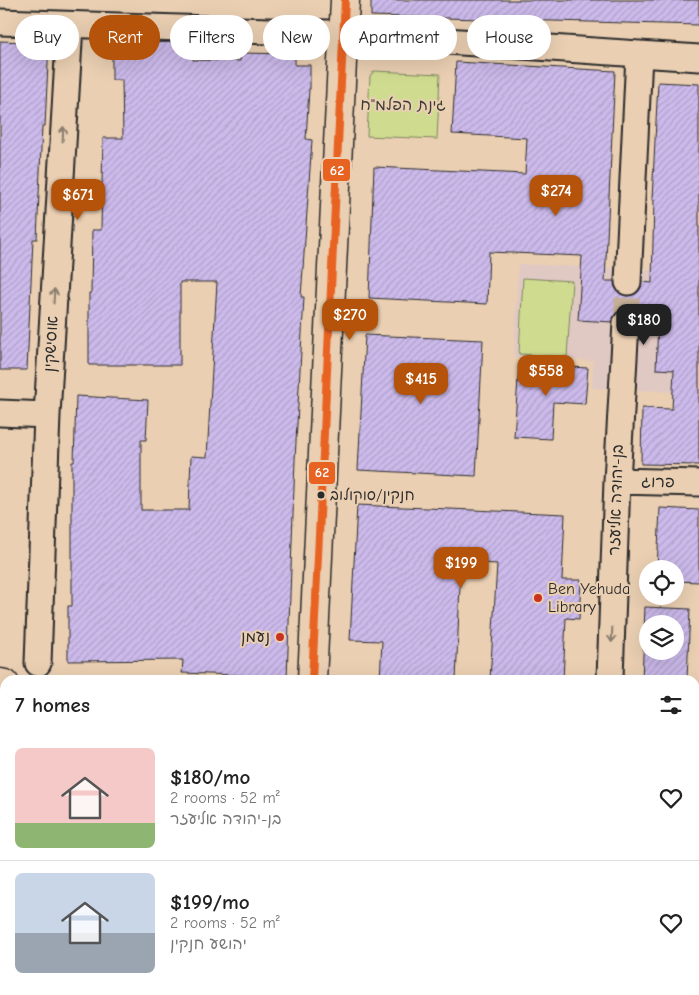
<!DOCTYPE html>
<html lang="en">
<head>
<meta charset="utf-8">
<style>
  :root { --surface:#fff; --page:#f6f6f6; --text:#222; --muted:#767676; --line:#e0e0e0; --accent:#b45309 }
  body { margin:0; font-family:"Comic Neue","Playpen Sans Hebrew",sans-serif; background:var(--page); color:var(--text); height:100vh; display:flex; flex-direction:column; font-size:19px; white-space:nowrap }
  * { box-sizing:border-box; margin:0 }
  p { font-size:16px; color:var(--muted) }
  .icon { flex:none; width:28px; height:28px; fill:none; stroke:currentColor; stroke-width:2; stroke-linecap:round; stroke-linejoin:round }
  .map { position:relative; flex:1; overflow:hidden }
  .panel { position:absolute; left:0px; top:675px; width:700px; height:320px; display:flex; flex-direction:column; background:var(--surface); border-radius:15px 15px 0 0; box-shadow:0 5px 20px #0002 }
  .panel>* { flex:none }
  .banner { position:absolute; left:15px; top:15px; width:670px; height:45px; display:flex; gap:10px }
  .tools { position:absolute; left:639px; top:560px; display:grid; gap:10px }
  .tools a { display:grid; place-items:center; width:45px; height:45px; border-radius:50%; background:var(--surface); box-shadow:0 5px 20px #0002; font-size:25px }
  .price { position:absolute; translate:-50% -42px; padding:0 11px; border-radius:10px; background:var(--accent); color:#fff; font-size:16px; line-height:32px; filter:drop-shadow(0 1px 2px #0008) }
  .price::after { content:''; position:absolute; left:50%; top:30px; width:15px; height:11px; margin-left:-8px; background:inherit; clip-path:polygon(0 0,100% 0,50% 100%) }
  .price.selected { background:#222; color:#fff }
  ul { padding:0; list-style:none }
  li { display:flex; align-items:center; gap:15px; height:125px; padding:0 15px }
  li+li { border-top:1px solid var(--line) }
  li span { display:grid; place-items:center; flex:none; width:140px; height:100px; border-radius:8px; color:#555 }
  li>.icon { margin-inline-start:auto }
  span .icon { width:60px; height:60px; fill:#fffc; stroke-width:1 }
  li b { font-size:21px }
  h2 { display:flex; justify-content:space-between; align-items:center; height:60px; padding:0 15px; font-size:21px }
  .tag { padding:0 18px; border-radius:22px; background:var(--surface); box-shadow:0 5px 20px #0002; font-size:18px; line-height:45px }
  .tag.selected { background:var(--accent); color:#fff }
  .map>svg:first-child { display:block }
</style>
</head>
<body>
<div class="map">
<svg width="699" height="995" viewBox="0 0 699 995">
  <defs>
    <pattern id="building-hatch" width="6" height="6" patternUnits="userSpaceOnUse" patternTransform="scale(1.25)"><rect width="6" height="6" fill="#ccbaeb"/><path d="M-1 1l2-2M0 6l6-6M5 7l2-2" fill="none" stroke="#afa0ca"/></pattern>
  </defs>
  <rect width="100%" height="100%" fill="#eacfb2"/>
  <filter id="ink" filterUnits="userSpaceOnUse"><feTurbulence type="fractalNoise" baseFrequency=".02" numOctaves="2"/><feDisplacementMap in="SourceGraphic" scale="10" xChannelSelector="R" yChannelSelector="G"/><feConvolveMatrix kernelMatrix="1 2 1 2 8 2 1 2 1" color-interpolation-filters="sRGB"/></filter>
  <g filter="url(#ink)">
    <path fill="#e1c9c3" d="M518,264L699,272V393L592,388L593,361L514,357Z"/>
    <path fill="#cfdc90" stroke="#7d845e" d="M374,71L440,74L437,139L367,136L370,76Z
      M523,278L572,281L567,357L519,354Z"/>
    <path fill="url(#building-hatch)" stroke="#2b2b2b" fill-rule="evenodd" d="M371,0H699V25L371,16Z
      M0,41L49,43L45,126H42L37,239H33L27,370H0Z
      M182,42V54H193V60L240,61V53L295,54V65H310V89H309L306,139L312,140L301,297H304L295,460L287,677L182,673L183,660L68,661V606H72V462H74L76,396L148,400L146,440H141V510H189L191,456L207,457L217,282H180V365H89V293H91L92,230H101L103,138H123L122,80H112V50H131V43Z
      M456,62L615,71L605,281H614L616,289L621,294L627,296L635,294L640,289L642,282L652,283L654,200H652L658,82L699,84V465L641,464L642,408L672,409L674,370L656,369L658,324L640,323L639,316L633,311L626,309L619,310L614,316L612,322L578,320L582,256L489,252L487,304L369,298L374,167L525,174L527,138L452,134Z
      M365,335L483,340L476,476L358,470Z
      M519,364L588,368L585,404L553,402L551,439L514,437Z
      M357,505L565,514L562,580H581L579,619L566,618L563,680H490L497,564L461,562L456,680H380L382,641L350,640Z
      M660,508L699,510V582L675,581V569H657Z
      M645,607L690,609L687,680H642ZM648,624H675V651H648Z"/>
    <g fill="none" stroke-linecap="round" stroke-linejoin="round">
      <path stroke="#c4ae97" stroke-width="25" stroke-dasharray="25 12" stroke-linecap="butt" d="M626,323L628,282"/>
      <g stroke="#2b2b2b" stroke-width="29">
        <path id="minor" d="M0,22L327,33L699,58
          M628,282L639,55
          M0,413L47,415
          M617,481L699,483
          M38,663L47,415L70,25
          M610,678L617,481L626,323
          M0,961H5
          M560,990L652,995
          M40,995V990
          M299,995V990"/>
      </g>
      <g stroke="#2b2b2b" stroke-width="31">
        <path id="tertiary" d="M312,680L345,0
          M0,683L5,684
          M695,725H699"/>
      </g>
      <use href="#minor" stroke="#eacfb2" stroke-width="25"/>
      <use href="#tertiary" stroke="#eacfb2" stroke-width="28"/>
      <g stroke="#eacfb2" stroke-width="11">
        <path id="bus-1" d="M312,680L345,0"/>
      </g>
      <use href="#bus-1" stroke="#e86222" stroke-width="8"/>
    </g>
    <defs><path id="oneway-shaft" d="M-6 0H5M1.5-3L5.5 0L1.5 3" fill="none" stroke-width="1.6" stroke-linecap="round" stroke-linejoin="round" transform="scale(1.25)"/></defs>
    <g stroke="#8a7d6e">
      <use href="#oneway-shaft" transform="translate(63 134) rotate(-87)"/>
      <use href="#oneway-shaft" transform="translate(54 296) rotate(-87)"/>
      <use href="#oneway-shaft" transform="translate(612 635) rotate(92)"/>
    </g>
  </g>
  <circle fill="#2b2b2b" stroke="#eacfb2" stroke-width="2" cx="321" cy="495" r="4.5"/>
  <g fill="#c8321e" stroke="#eacfb2" stroke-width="2">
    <circle cx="538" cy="598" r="5"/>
    <circle cx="280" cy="637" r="5"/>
  </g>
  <g text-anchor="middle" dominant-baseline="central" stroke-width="4" stroke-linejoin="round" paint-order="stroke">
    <g font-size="15" fill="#2b2b2b" stroke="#eacfb2" text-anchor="start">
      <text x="330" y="495">חנקין/סוקולוב</text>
    </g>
    <g font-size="16" fill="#3b3d35" stroke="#eacfb2">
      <text x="403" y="105">גינת הפלמ"ח</text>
    </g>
    <g font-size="16" fill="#2b2b2b" stroke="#eacfb2">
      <text transform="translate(51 344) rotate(-87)">אוסישקין</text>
      <text transform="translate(658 482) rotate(1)">פרוג</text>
      <text transform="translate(616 500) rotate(-88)">בן-יהודה אליעזר</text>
    </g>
    <g font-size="16" fill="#2b2b2b" stroke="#eacfb2" text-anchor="start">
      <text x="548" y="589">Ben Yehuda<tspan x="548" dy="18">Library</tspan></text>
      <text x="270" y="637" text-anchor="end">נעמן</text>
    </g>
  </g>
  <g stroke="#eacfb2" stroke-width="2">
    <rect x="322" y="158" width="29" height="24" rx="5" fill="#e86222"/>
    <rect x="308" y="461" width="28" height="24" rx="5" fill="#e86222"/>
  </g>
  <g font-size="14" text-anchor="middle" font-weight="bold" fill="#fff">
    <text x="337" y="175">62</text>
    <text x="322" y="477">62</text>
  </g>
</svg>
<div class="tools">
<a><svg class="icon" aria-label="locate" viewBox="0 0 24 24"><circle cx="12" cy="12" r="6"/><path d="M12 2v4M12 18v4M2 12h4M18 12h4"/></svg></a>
<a><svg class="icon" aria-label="layers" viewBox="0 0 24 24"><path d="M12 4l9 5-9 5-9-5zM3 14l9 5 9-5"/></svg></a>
</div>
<b class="price" style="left:556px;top:217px">$274</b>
<b class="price" style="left:78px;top:221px">$671</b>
<b class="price" style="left:350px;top:341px">$270</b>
<b class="price selected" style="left:644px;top:346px">$180</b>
<b class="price" style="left:546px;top:397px">$558</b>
<b class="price" style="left:421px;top:405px">$415</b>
<b class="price" style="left:461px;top:589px">$199</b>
<div class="banner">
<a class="tag">Buy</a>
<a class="tag selected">Rent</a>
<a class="tag">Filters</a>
<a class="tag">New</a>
<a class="tag">Apartment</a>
<a class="tag">House</a>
</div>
<section class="panel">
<h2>7 homes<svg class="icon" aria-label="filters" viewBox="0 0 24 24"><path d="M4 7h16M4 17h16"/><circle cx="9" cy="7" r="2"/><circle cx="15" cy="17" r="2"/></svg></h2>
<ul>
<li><span style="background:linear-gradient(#f6c9c9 75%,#8fb573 0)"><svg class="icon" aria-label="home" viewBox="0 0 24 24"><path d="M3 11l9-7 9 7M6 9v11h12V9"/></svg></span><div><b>$180/mo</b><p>2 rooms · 52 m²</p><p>בן-יהודה אליעזר</p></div><svg class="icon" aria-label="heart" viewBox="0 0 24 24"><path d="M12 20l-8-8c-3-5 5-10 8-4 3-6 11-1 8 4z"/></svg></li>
<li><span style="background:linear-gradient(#c9d6e8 60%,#9aa5b1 0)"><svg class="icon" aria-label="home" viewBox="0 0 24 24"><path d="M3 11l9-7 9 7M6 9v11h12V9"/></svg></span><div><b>$199/mo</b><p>2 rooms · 52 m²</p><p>יהושע חנקין</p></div><svg class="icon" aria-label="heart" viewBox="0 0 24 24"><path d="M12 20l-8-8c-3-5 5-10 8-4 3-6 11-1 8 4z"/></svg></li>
</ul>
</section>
</div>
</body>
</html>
